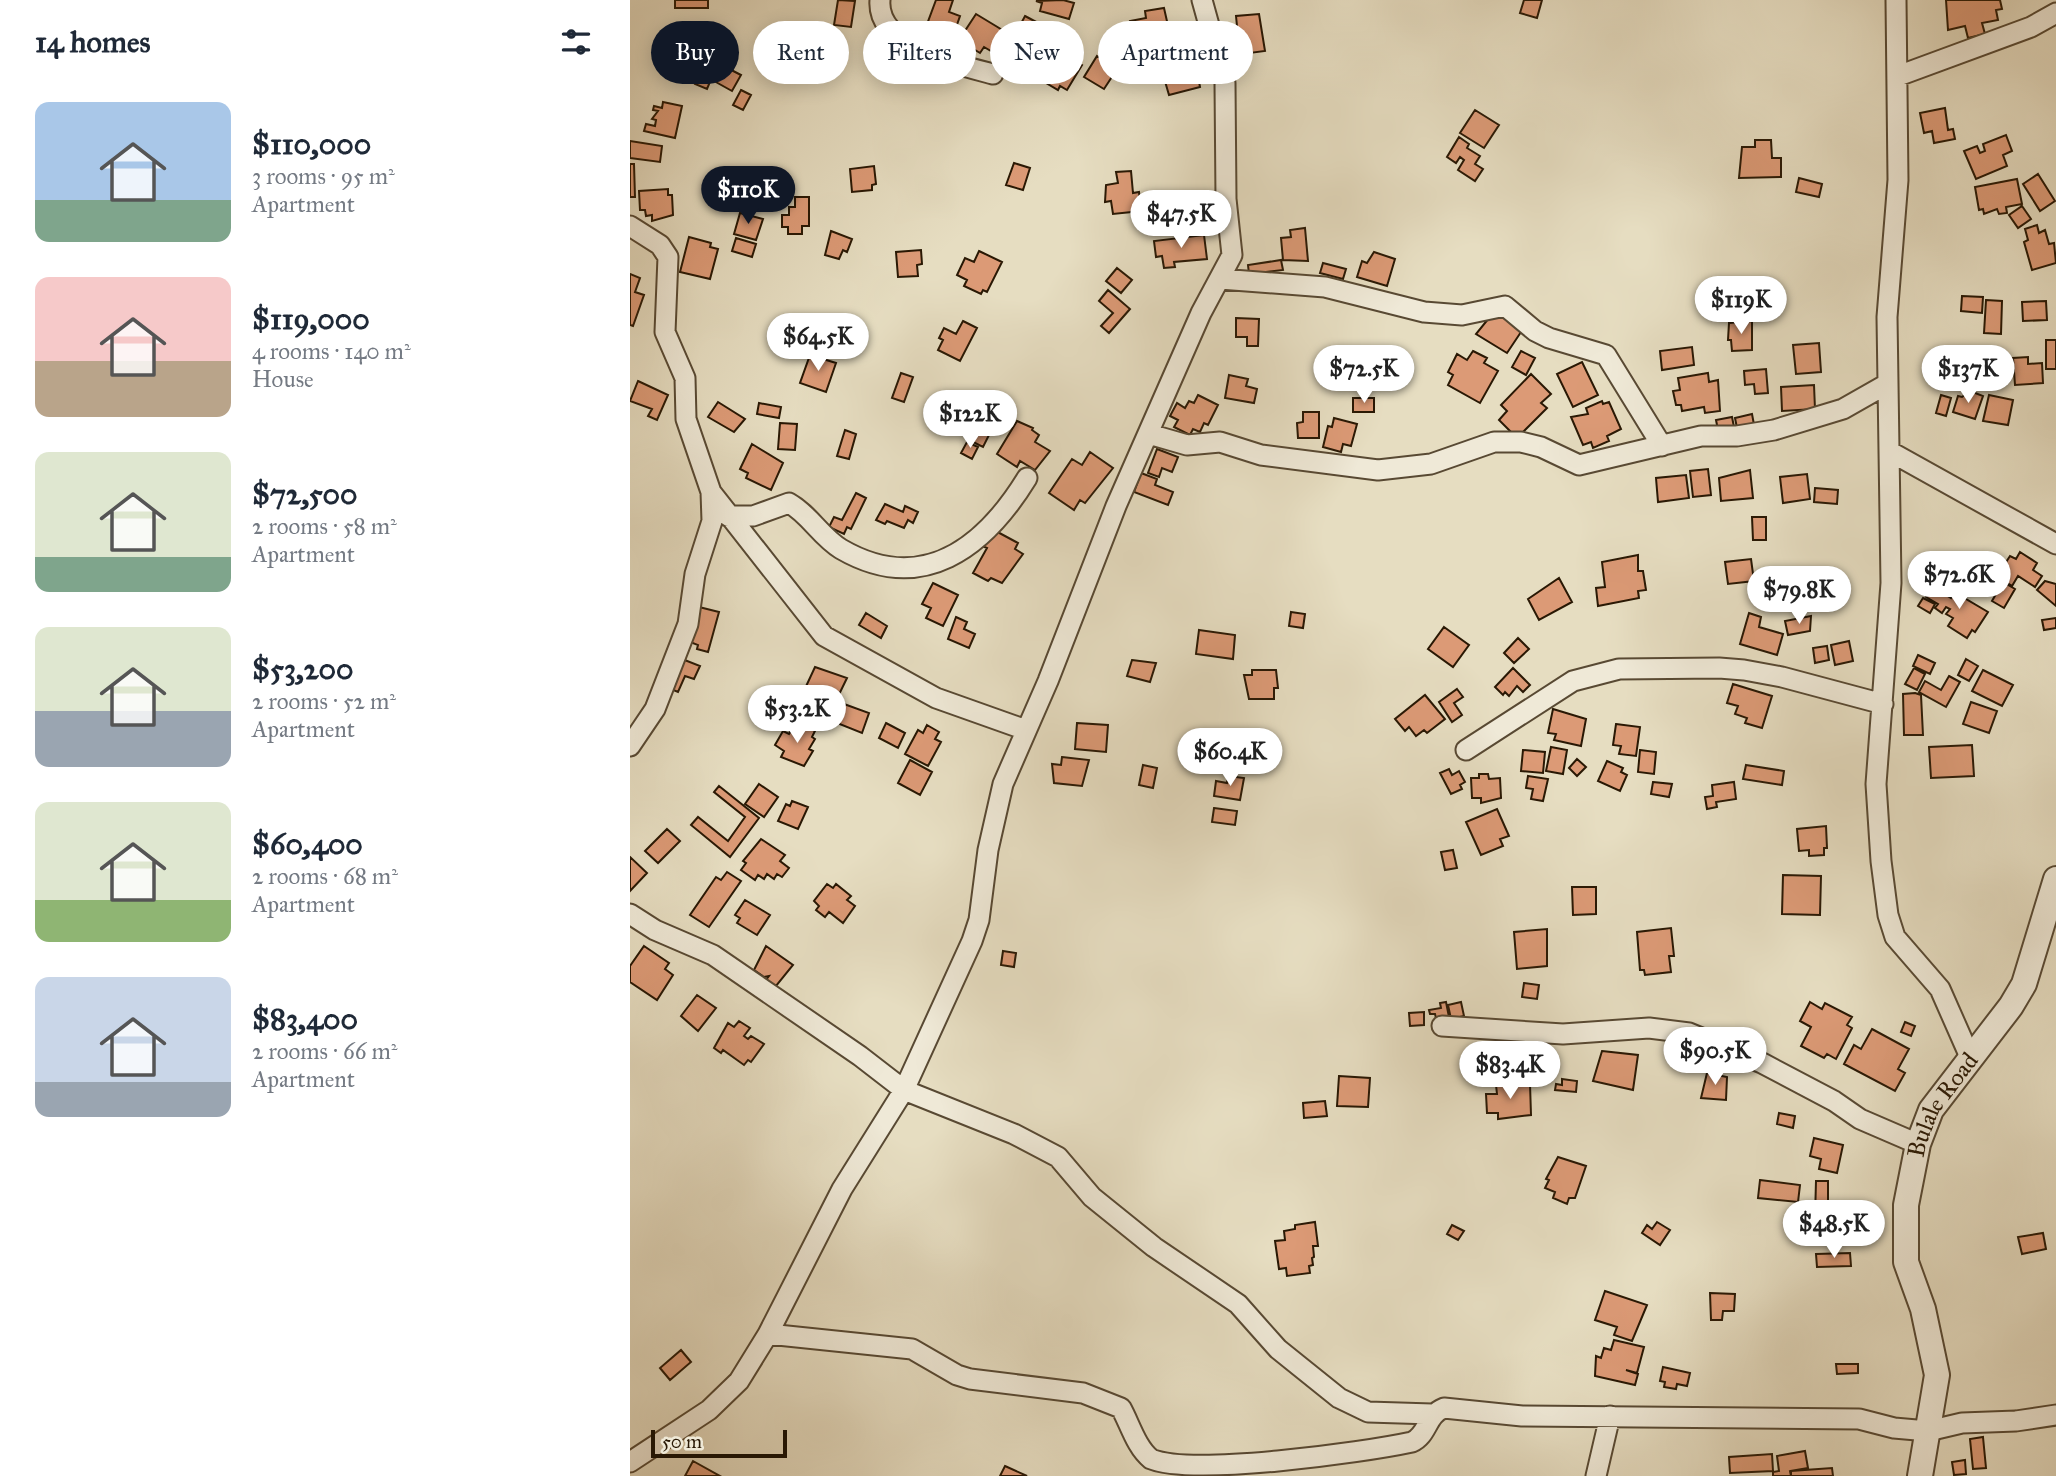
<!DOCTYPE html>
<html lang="en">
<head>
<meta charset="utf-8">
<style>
  :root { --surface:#fff; --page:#f2f2f3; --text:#1f2937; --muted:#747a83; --accent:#111827 }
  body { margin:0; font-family:"IM FELL Great Primer",serif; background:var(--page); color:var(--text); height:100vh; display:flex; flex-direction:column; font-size:26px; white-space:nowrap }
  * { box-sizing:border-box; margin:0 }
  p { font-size:23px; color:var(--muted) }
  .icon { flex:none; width:38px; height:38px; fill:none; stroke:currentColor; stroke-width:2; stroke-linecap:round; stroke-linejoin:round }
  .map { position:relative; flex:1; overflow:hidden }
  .drawer { display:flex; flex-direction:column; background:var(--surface); width:630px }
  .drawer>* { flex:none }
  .hud { position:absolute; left:21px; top:21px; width:665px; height:63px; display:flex; gap:14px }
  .scale { position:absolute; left:21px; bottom:18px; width:136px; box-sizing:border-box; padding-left:7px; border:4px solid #291804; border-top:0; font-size:19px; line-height:24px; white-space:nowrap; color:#291804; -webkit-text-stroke:5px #efe9d7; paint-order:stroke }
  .price { position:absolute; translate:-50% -60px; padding:0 16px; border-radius:24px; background:#fff; color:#222; font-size:23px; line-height:46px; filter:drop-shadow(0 2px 4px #0008) }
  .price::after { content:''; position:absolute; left:50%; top:42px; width:21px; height:16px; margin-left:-10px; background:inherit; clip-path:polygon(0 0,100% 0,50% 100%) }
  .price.selected { background:var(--accent); color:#fff }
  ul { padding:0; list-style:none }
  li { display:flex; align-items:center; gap:21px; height:175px; padding:0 35px }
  li span { display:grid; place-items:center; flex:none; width:196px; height:140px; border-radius:14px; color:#555 }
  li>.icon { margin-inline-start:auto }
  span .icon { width:84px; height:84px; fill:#fffc; stroke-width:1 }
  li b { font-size:30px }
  h2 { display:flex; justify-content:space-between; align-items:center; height:84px; padding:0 35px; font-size:30px }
  .pill { padding:0 24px; border-radius:32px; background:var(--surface); box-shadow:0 4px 18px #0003; font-size:24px; line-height:63px }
  .pill.selected { background:var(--accent); color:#fff }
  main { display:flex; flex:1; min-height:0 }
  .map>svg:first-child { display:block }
</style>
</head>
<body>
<main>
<section class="drawer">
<h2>14 homes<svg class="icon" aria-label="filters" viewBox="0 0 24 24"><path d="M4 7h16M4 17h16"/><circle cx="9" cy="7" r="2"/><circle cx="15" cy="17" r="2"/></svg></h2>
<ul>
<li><span style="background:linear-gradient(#a9c7e8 70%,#7fa58c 0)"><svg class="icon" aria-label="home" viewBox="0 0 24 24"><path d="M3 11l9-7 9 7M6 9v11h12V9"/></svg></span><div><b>$110,000</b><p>3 rooms · 95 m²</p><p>Apartment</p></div></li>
<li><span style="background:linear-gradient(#f6c9c9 60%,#b9a48a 0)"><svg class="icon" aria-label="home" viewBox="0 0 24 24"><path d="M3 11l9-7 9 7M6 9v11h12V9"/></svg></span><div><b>$119,000</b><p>4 rooms · 140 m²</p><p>House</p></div></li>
<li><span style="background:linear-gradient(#dfe7d0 75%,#7fa58c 0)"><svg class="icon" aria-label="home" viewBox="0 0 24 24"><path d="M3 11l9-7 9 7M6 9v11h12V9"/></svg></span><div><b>$72,500</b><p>2 rooms · 58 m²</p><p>Apartment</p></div></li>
<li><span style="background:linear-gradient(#dfe7d0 60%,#9aa5b1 0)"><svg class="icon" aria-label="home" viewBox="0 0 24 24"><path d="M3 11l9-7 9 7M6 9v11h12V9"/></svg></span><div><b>$53,200</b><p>2 rooms · 52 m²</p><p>Apartment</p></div></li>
<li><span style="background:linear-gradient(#dfe7d0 70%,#8fb573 0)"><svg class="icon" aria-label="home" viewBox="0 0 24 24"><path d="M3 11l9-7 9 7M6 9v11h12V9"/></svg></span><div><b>$60,400</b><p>2 rooms · 68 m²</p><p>Apartment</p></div></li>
<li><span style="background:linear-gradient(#c9d6e8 75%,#9aa5b1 0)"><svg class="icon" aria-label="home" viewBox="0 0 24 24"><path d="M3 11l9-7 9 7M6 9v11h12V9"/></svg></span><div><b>$83,400</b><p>2 rooms · 66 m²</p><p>Apartment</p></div></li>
</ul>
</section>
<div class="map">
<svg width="1426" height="1476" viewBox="0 0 1426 1476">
  <rect width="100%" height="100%" fill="#e6ddc1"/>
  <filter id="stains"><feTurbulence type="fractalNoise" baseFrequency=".00286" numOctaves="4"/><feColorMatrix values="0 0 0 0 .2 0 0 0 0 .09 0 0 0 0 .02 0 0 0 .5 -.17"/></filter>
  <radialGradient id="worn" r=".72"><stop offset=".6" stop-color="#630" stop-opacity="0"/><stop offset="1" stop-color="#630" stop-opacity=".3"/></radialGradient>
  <path fill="#dc9a76" stroke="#291804" stroke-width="2" d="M45,0H78V8H45Z
    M208,0L225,1L221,27L204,25Z
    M306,0H323L319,12L330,16L323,36L296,27Z
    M433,0L444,3L439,19L410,11L412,3L406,1Z
    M894,0H912L907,18L890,13Z
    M1316,0H1370L1372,9L1366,10L1368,20L1352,23L1355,34L1338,38L1335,26L1318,30Z
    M534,8L541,39L505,46L500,21L516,18L515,11Z
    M346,14L379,34L366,54L354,47L350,53L329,40Z
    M629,14L635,51L597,56L595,38L608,36L606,16Z
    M395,16L412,25L404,42L386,33Z
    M81,31L91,38L79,56L69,49Z
    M36,44L63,55L55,75L29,62Z
    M430,52L452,65L437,90L430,86L428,90L406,77L417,60L423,64Z
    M549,53L550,61L559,60L562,77L568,76L570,87L539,95L532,71L536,70L534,55Z
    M374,54L392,62L385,77L366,68Z
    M467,56L487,69L474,89L454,77Z
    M76,57L111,75L102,91L84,81L87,76L71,68Z
    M69,72L82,77L77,89L65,84Z
    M111,90L121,95L113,110L103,105Z
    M33,102L52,106L45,138L14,131L16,124L25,126L26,120L22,119L28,111L23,110L24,106L32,108Z
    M1315,108L1318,130L1323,129L1325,139L1304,143L1302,131L1294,133L1290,113Z
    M845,110L869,125L854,148L830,133Z
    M1376,135L1382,151L1373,155L1377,166L1346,179L1334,151L1347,146L1350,153L1355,151L1353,144Z
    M829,137L839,144L837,148L850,156L845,164L853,169L845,181L828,170L834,160L830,157L826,163L817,157Z
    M1125,140H1141L1142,158H1151V177L1109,178L1112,147H1125Z
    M0,141L32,146L30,162L0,158Z
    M384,163L400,168L393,190L376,185Z
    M0,164H4L5,197H0Z
    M244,166L246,184L242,185V190L222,192L220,169Z
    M501,171L503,193L509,192L511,211L483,214L481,201L475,202L476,185L488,183L486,172Z
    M1408,174L1425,201L1410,211L1393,184Z
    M1169,178L1192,184L1189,197L1166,192Z
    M1387,179L1392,204L1376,207L1377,213L1369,214L1367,209L1354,214L1353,209L1349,210L1345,187Z
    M38,189V195H42L43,215L22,221V215L16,216L15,210H10L9,191Z
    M165,197H179V226H172V234H158V227H152V215H159V207H165Z
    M1392,206L1401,219L1388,228L1379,215Z
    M110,213L133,219L126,240L104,234Z
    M1407,225L1409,233L1415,230L1419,244L1424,243L1426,263L1402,270L1394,242L1398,240L1395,229Z
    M675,228L678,261L653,260L651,238L661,237L660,230Z
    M201,231L222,239L217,252L213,250L209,259L195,255Z
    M574,235L577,259L544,262L545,267L534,268L532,256L526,257L524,241Z
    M59,237L81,243L80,247L88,249L80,279L50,272Z
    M106,238L126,244L122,257L102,251Z
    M291,250L292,264L287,265L288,276L268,277L266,252Z
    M349,251L372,262L357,292L353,290L351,294L334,286L337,280L327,275L335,258L344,262Z
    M744,252L765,259L757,286L727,277L732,261L737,263Z
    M651,260L653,270L619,274L618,265Z
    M693,263L716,269L713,279L690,273Z
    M487,268L502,280L491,293L476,281Z
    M0,274L10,278L5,292L14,295L3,326L0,325Z
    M478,290L500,309L479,333L471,326L483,313L469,301Z
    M1332,296L1353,297L1352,313L1331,311Z
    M1356,300L1372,301L1371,334L1354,333Z
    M1416,301L1417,320L1393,321L1392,302Z
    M867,308L895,326L877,353L846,334Z
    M606,318L629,319L628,346H617V337H606Z
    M333,321L347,328L330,361L308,350L313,340L309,338L314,328L326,334Z
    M1122,321V350L1102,351L1101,340H1098L1099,323Z
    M1416,340H1426V369H1416Z
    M1189,343L1191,372L1166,374L1163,345Z
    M1062,347L1064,365L1032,370L1030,351Z
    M1353,348L1368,349L1367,369H1352Z
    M843,351L857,358L854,363L868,371L850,403L818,385L823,375L818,372L827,354L837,360Z
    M891,351L905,358L896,375L882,367Z
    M754,352V368L740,369L739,353Z
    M180,355L206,363L196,392L170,383Z
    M1398,357V364L1412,363L1413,383L1385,385L1383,358Z
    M952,362L968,395L943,407L927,374Z
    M1136,369L1138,393L1125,394L1124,384L1115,385L1114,371Z
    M271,373L283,377L274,402L262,398Z
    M1078,373L1079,382L1088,380L1090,411L1075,413L1074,407L1052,411L1051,405H1046L1043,391L1050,390L1048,378Z
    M901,374L921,394L911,403L917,408L887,438L869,420L877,411L871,405Z
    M599,375L618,379L616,386L627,389L624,403L595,398Z
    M8,381L38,395L27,420L18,416L22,409L0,401Z
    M1184,385L1185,409L1152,411L1151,387Z
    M1340,391L1353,396L1345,419L1323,412L1328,396L1332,397Z
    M568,395L588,405L578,425L574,423L570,432L563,429L560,435L544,427L548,420L540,416L547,403L555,408L559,401L564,403Z
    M1311,395L1321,398L1316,416L1306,413Z
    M1359,395L1383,400L1378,425L1353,421Z
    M723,398H744V412H723Z
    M972,401L973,404L979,402L991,429L977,436L979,441L963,448L961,442L953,445L941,417L958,414L956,408Z
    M88,402L115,419L104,432L78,417Z
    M129,403L151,407L149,418L127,414Z
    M673,412H689V438H668L667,423L673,422Z
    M1122,414L1125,430L1108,433L1105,418Z
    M351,417L365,423L353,447L339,440Z
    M1102,417L1104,427L1088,430L1086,420Z
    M704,418L727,424L721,446L713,444L711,452L693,447L698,426L702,427Z
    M387,421L403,428L402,430L409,435L405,442L420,451L405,470L390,461L387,467L367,454Z
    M150,423L167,424L165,450L148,449Z
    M215,430L226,434L219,459L207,456Z
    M337,442L348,447L342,459L331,453Z
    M122,444L153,463L141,490L116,478L118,473L110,469Z
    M527,449L548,457L542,472L532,468L529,477L518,473Z
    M460,452L483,468L455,503L450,500L444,510L419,493L442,459L452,465Z
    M1078,469L1081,495L1063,497L1060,471Z
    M1120,470L1123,498L1091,501L1089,478Z
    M511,473L527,479L525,485L543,492L538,505L504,492Z
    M1177,474L1180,499L1153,503L1150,477Z
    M1056,475L1059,498L1028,502L1026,478Z
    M1185,488L1208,490L1207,504L1184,502Z
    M226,493L236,498L221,529L217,527L214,534L199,527L204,517L212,520Z
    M255,504L273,512L275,506L288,512L283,523L278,520L274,528L257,521L255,524L246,520Z
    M1122,517H1136V540H1123Z
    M362,529L388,543L385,549L393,554L372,583L361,578L358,581L343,573L357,548L352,546Z
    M1390,552L1407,563L1403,570L1412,576L1405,587L1388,576L1382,586L1367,576L1380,556L1386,559Z
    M1008,555V571H1013L1016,590L1008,591L1009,598L968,606L966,588L975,587L972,562Z
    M1121,559L1124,581L1098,584L1095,562Z
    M929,578L942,602L909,620L898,599Z
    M1415,581L1426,584V606L1407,590Z
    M1373,582L1385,589L1374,608L1362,601Z
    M303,583L328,595L313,626L296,618L301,608L292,604Z
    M1302,586L1321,598L1324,592L1358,612L1345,632L1342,630L1337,638L1318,626L1323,618L1316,614L1320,609L1316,607L1312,613L1305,608L1308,604L1296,597Z
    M1293,598L1305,604L1300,613L1288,606Z
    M69,607L89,612L78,652L67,649L68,645L60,642Z
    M661,612L675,614L673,628L659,626Z
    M236,613L257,626L251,638L229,625Z
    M1119,613L1131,617L1129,627L1153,634L1147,655L1110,644Z
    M1181,616L1180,631L1158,635L1155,621Z
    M326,617L337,622L334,629L345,634L339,648L318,639Z
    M1426,618V628L1414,630L1412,620Z
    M814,627L839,645L823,667L798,649Z
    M569,630L605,635L603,659L566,654Z
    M888,638L899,649L884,663L874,653Z
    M1219,641L1223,661L1205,665L1201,645Z
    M1197,646L1199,660L1185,663L1183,648Z
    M1288,655L1305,663L1300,674L1283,666Z
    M47,657L70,666L64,679L55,676L48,692L36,687Z
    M1336,659L1348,666L1339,681L1328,675Z
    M502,660L526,663L520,682L497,676Z
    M185,667L217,678L201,711L195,708L192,713L174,704L177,697L172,695Z
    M883,668L900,685L893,692L887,686L879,696L875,692L873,695L865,687Z
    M1284,668L1295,674L1287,690L1275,684Z
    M622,670H646L648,688H644V699H619L614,675H622Z
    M1353,670L1383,685L1372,706L1342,691Z
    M1319,676L1330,682L1316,707L1289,692L1295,681L1311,690Z
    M1103,684L1142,696L1132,728L1115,723L1117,718L1105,714L1108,706L1097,703Z
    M827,689L833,697L824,703L832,715L822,722L809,702Z
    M1285,693L1291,695L1293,735H1274L1273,694Z
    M795,695L815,719L797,733L794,730L786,736L779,727L775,731L765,719Z
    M1341,702L1367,711L1359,733L1333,724Z
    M214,704L239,713L232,733L207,723Z
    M923,709L956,719L951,746L924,740L926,734L918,733Z
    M256,723L275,733L268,748L249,738Z
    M447,723L478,725L476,752L445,749Z
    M986,724L1010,727L1006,756L989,754L991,746L983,745Z
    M164,725L174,731L177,727L185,731L182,737L185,739L179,749L183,751L174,766L151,757L154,751L145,745L153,731L159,734Z
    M297,725L309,732L305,739L311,742L298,766L275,754L288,730L293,733Z
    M1342,745L1344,776L1301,778L1299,747Z
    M921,747L937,750L933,774L916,771Z
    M893,750L915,752L913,773L891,771Z
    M1010,750L1026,752L1024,774L1008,772Z
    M432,757L459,760L452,786L424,783L422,764L431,765Z
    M947,759L956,767L947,776L939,768Z
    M280,760L302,772L290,795L268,783Z
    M977,761L993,768L991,772L997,775L990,791L968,781Z
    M513,765L527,768L523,788L509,785Z
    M1116,765L1154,771L1152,785L1113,779Z
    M819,769L822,775L829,771L835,782L830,785L832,789L821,794L810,773Z
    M849,774H858L859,779L870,778L871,798L851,803V798H842L841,778H849Z
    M598,776L614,778L610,800L584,796L586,781L597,783Z
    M898,776L918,779L913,801L901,799L903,789L896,788Z
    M1023,782L1042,784L1039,797L1021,794Z
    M1104,782L1106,799L1086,802L1087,807L1077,809L1075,797L1083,796L1082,785Z
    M129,784L148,797L134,817L115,804Z
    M89,786L129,818L100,857L61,825L68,817L98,841L115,817L84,792Z
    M162,801L178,807L168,829L148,821L156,804L160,806Z
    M584,808L607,811L605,825L582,822Z
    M867,809L879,836L870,839L873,846L851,855L836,822Z
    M1196,826L1197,848H1194V855L1179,856V850L1169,851L1167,829Z
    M37,829L50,841L28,863L15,851Z
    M131,839L155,855L150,861L159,868L152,877L147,874L144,879L137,874L134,879L128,875L125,880L111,870L116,863L113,861Z
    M823,850L827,868L815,870L811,852Z
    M0,857L17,873L0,891Z
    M97,872L111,881L79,927L60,915L86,877L91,880Z
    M1153,875L1191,876L1190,915L1152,914Z
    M197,884L203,888L206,884L221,896L217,900L225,906L213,923L199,912L195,917L186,910L189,906L184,901Z
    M942,887H966V914L943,915Z
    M115,900L140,915L127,935L107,923L110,918L105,915Z
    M1041,928L1044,956H1039L1041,972L1015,975L1014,970H1010L1007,932Z
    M917,929V966L887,969L884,932Z
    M14,946L39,963L35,969L43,975L27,1000L0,982V966Z
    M136,946L163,965L146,986L136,980L139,976L134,977L124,970Z
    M373,951L386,953L384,967L371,965Z
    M894,983L909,985L907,999L892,997Z
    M67,995L86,1008L68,1031L51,1016Z
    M816,1002L819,1017L806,1018L805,1014H800L799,1010L811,1008L810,1003Z
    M831,1002L834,1016L821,1019L818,1005Z
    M1180,1002L1192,1009L1195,1003L1222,1017L1217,1025L1222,1028L1206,1059L1197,1054L1194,1058L1171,1046L1181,1027L1170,1021Z
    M794,1012V1025L780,1026L779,1013Z
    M109,1021L120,1028L114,1036L118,1039L121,1036L134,1044L121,1062L118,1060L114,1065L93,1050L91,1053L84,1048L98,1023L104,1027Z
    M1275,1022L1285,1026L1281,1036L1271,1032Z
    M1242,1029L1279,1049L1268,1069L1275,1073L1265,1091L1214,1064L1224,1045L1231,1049Z
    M972,1051L1008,1055L1003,1090L963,1081Z
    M1077,1073L1097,1077L1096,1100L1071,1098Z
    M709,1076L740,1078L738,1107L707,1106Z
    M932,1079L947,1081L946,1092L925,1090L926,1084L932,1085Z
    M900,1084L901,1115L868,1119V1113H857L856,1094H867L866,1085Z
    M695,1101L697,1116L674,1118L673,1103Z
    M1149,1113L1165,1116L1163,1128L1147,1124Z
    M1184,1138L1213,1145L1207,1173L1189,1169L1191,1159L1180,1156Z
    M928,1157L956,1166L945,1198H939L937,1204L923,1198L925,1192L915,1188L919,1180L916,1179Z
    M1130,1180L1170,1185L1168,1202L1128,1198Z
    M1186,1181H1198V1218H1185Z
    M1171,1218H1183V1230H1170Z
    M685,1222L688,1246H683L684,1257L682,1258L683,1265L679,1266L680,1273L657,1276L656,1268L649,1269L645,1241L655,1240L654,1231L665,1229V1225Z
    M1027,1222L1040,1230L1030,1245L1012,1233L1017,1225L1022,1229Z
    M822,1225L834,1231L828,1240L817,1234Z
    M1413,1233L1416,1249L1392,1254L1388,1237Z
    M1220,1253L1221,1266L1187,1267L1186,1254Z
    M975,1291L1017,1305L1002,1341L984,1335L987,1327L965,1320Z
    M1080,1293L1105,1294L1104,1311H1093L1092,1320H1081Z
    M984,1340L1014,1347L1007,1373L996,1370L1008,1374L1005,1385L965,1376L966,1356L971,1358L974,1348L981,1350Z
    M51,1350L61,1362L40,1380L30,1368Z
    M1206,1364H1228V1373L1207,1374Z
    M1033,1367L1060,1373L1057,1386L1047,1384L1046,1389L1034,1387L1035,1382L1030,1381Z
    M1353,1437L1356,1468L1343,1469L1340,1439Z
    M1175,1451L1178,1468L1160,1471L1161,1476H1143V1472L1149,1471L1147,1456Z
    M1142,1454L1143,1471L1100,1473L1099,1457Z
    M1335,1460L1336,1474L1324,1475L1322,1462Z
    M63,1461L90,1476H55Z
    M375,1466L397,1476H370Z
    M1202,1468L1203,1476H1161V1471Z"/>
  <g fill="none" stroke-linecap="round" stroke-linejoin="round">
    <g stroke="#584933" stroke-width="23">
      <path id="minor" d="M250,0C246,47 328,65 363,74
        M1266,0L1268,180L1257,317L1261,583L1246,784L1251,861L1258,915L1265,937L1310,989L1340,1057
        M1268,76L1401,27L1426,13
        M0,226L30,245L38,257L35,332L55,378L56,419L81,492L82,521L65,574L58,624L25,709L0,746
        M590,279L695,287L794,312L832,315L875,306L905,331L919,338L976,355L1032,446
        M519,434L557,445L590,442L631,455L748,470L801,464L864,442H891L911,447L949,465L1071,436H1107L1144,430L1213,409L1257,384
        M1259,451L1426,544
        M81,492L194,636L306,698L396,730
        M98,516H123L159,503C179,514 191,537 211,549C292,596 354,548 397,478
        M836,750L943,681L989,669L1089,668L1114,670L1152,677L1253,704
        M0,914L25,930L83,955L230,1056L274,1090L384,1134L428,1157L462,1197L524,1247L608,1304L648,1349L709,1398L738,1412L802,1414
        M812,1026L933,1034L1019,1028L1059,1033L1132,1063L1204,1101L1230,1119L1288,1144
        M138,1334L282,1349L327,1375L340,1379L453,1393L491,1408C500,1424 506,1447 521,1459C562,1476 731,1453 782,1442C798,1435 796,1415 814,1408L892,1416L1229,1419L1264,1428L1298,1431L1332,1423L1386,1421L1426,1415
        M0,1462L79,1410L109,1381L138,1334L212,1189L274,1090L342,941L349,920L358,850L373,784L418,681L486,506L571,313L602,255L596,199L595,83L572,0
        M966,1476L980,1416"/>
    </g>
    <g stroke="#584933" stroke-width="28">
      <g id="tertiary">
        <path id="s1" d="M1290,1476L1307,1375L1293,1309L1276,1262V1205L1288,1144L1301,1110L1381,1006L1394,984L1426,879"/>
      </g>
    </g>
    <use href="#minor" stroke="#efe9d7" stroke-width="19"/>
    <use href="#tertiary" stroke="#efe9d7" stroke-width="24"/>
  </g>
  <g text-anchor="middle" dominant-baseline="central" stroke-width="5" stroke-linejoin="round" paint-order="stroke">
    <g font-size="24" fill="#291804" stroke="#efe9d7">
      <text stroke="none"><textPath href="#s1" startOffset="385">Bulale Road</textPath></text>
    </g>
  </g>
  <rect width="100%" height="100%" filter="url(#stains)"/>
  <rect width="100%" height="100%" fill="url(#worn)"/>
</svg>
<div class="scale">50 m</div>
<b class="price selected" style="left:118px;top:226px">$110K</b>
<b class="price" style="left:551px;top:250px">$47.5K</b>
<b class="price" style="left:1111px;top:336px">$119K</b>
<b class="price" style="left:188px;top:373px">$64.5K</b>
<b class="price" style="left:734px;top:405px">$72.5K</b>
<b class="price" style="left:1338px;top:405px">$137K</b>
<b class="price" style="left:340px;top:450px">$122K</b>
<b class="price" style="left:1329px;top:611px">$72.6K</b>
<b class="price" style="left:1169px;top:626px">$79.8K</b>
<b class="price" style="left:167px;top:745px">$53.2K</b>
<b class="price" style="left:600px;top:788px">$60.4K</b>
<b class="price" style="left:1085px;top:1087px">$90.5K</b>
<b class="price" style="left:880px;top:1101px">$83.4K</b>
<b class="price" style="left:1204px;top:1260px">$48.5K</b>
<div class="hud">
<a class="pill selected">Buy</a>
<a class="pill">Rent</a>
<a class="pill">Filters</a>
<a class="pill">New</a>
<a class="pill">Apartment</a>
</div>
</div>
</main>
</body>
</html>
